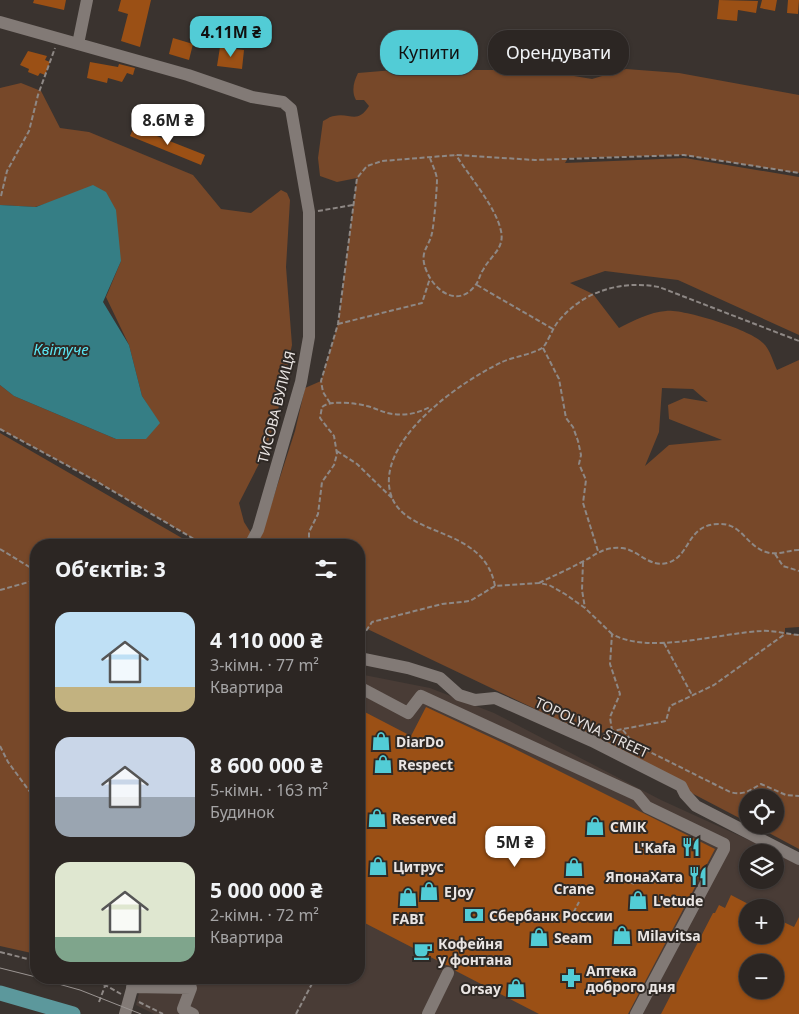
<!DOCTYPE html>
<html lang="uk">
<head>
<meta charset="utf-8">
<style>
  :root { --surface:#2c2623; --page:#342e2b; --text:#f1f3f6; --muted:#a6a5a6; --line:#484341; --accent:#52ccd6 }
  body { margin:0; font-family:"Noto Sans",sans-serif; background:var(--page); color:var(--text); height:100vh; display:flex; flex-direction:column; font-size:19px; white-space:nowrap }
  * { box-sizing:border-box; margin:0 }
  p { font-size:16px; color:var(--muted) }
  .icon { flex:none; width:28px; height:28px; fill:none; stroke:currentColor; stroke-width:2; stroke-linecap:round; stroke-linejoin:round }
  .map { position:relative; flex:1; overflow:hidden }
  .side { position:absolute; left:30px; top:539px; width:335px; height:445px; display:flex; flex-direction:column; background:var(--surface); border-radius:20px; box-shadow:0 1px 4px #0004,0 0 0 1px var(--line) }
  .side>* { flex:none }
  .guide { position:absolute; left:380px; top:30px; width:344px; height:45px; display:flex; gap:10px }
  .tools { position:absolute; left:739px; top:789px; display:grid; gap:10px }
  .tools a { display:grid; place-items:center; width:45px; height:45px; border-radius:50%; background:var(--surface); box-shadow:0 1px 4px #0004,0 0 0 1px var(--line); font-size:25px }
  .price { position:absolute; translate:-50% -42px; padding:0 11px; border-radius:10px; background:#fff; color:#222; font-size:16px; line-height:32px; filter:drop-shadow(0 1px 2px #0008) }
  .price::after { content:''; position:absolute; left:50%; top:30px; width:15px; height:11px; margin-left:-8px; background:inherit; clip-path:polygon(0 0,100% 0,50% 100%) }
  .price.on { background:var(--accent); color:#111 }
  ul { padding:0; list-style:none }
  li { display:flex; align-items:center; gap:15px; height:125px; padding:0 25px }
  li span { display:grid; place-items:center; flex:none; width:140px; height:100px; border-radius:15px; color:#555 }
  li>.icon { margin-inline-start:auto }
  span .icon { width:60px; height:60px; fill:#fffc; stroke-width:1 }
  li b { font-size:21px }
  h2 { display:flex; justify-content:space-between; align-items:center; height:60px; padding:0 25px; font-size:21px }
  .chip { padding:0 18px; border-radius:20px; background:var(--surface); box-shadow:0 1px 4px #0004,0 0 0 1px var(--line); font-size:18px; line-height:45px }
  .chip.on { background:var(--accent); color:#111 }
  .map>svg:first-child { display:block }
</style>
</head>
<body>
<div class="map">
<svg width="799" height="1014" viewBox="0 0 799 1014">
  <rect width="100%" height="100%" fill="#3a332f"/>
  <path fill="#493c36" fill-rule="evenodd" d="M359,674L430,688L494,713L661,800L799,863V1014H154L136,1005L143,978H359ZM748,852H775V880H748ZM748,908H775V935H748ZM748,962H775V990H748Z"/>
  <path fill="#774829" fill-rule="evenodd" d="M412,64L435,70H538L592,79L626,69L679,73L799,95V173L684,155L568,158L565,163L685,158L799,177V335L678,280L605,271L570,283L593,294L619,328C633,321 650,312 666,311C684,309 751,330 763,343C770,349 773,362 777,370L799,360V627L785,628V634H799V849L754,825H775V798H748L747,822L592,741L610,731L590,735L359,625V545H258L295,431L305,388L321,381L338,324L357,178L337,182L320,176L318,158L323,121C326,120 330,116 334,116C350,112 357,125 369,106L364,100H356C351,91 354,81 358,73L394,70ZM662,388L693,389L708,402L684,398L668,405L669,419L722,440L669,445L645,466L659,432Z
    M21,83L41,91L60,128L89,132L193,175L221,209L251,213L281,190L287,193L290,200L286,267L292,345L277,415L264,454L239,503L244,522L254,538L250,545H204L96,481L0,429V385L14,396L116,439L159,423L142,396L129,345L106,297L121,261L64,198L35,207L0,205V88Z
    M0,433L194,545H36V954L0,946Z"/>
  <path fill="#357e85" d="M93,185L106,192L116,210L121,261L103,302L129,345L142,396L160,423L146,439H116L14,396L0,385V205L36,207Z"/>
  <path fill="#9b5015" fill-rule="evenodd" d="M34,0H66L64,10L33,3Z
    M121,0H151L140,47L121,41L128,14L118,11Z
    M719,0L758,1L756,13L738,10L737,21L717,19Z
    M762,0H777L775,11L760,8Z
    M788,0H799L798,14L787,13Z
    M173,38L193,44L189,60L169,54Z
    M220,47L244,50L242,69L217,66Z
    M28,51L47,56L45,60L50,62L45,75L40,73L38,76L28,72L29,69L20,65Z
    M90,62L118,67L119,64L135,68L133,75L127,73L122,82L108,78L107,83L87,78Z
    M134,127L205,155L201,165L130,136Z
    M426,707L503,743L715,849L628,1014H539L456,971L452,966L446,965L359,920V709L411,736Z
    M731,895L756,908H748V935H775V918L794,927L799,917V1014H661L713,913H715L719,905L725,908ZM748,962H775V990H748Z"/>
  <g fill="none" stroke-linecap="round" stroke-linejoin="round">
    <path stroke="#8e8885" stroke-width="2" stroke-dasharray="5 2.5" stroke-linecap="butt" d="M430,158C432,164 436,172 437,179C437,189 434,224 432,233C429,248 418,252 427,272C435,291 457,307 474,287C479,282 479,276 483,270C490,256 505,249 501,231C496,207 469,176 456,155
      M1,196L7,171L29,131L38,95L55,48
      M318,211L353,205
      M477,285L553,329
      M338,324L422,303L430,278
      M543,348L559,379L566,418L573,427L578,441L581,455L579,464L586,480L583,503L598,551
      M330,403L323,392L321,381L338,324L357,178L367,166L382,161L456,155L535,160L684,155L799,173
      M0,429L96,481L204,545
      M337,451L357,464L392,498
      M309,545V532L318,514L322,482L334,465L337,454L334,436L320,418L322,407C330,400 356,403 367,406C376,408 383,413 393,414C406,416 418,413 430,407
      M0,549L36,571
      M775,554L783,566L799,571
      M583,562L582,590L585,608
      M539,583C553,576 567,570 580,563C595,556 603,546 622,548C638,550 650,568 667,563C691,557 686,524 719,524C742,523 746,546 766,552C778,556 787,550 799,550
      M495,586C483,521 394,541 389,485C385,434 462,381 502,362C513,357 533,354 542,348C546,346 553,328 557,323C582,291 621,280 659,287L799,341
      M0,590L36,580
      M359,633L366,631L372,622L442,604L470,601L495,586L539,583L549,585L565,594L585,608L612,634
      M664,643L692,695
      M623,730L634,744L730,792C744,796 750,790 761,784L786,795L799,796
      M612,731L610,717L620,694L610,664L612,634C648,655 720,633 761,631C773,630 786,634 799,635
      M603,736L612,731L666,721L670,706L714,685L785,634
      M0,746L8,762L36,800
      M616,875L636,885
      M570,919L579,902
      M0,952L36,961
      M82,978L105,985L121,994
      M99,1002L108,978
      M139,1002L163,1014
      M296,1014L315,978"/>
    <path stroke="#827a76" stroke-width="12" d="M0,22L188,75L252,97L283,102L291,109L309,212V337L301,382L258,530L250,545
      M78,44L87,0
      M359,658L408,668L440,678L459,695L475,700L495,698L592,741L681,786L685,794L696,806L799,859
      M359,687L408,713L421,696L637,795L647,807L724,844V849L636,1014
      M132,987L191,988L183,1009L193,1014
      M125,1014L135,978
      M428,1014L448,973"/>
    <path stroke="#5c989c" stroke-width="15" d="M0,993L73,1014"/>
    <path stroke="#9b9592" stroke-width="1" d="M0,968L36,977
      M37,978L80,990L141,1014"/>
  </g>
  <defs>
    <g id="shop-bare" transform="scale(1.5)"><path d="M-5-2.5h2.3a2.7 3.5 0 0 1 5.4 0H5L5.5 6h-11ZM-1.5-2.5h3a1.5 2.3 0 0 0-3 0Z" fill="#52ccd6" stroke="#2f2925" stroke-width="2.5" paint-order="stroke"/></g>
    <g id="restaurant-bare" transform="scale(1.5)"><path d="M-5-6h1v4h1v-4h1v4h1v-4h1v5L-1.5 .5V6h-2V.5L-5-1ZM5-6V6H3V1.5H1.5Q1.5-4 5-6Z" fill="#52ccd6" stroke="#2f2925" stroke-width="2.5" paint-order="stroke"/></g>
    <g id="bank-bare" transform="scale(1.5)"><path d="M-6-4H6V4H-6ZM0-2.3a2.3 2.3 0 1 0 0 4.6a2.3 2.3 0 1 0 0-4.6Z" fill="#52ccd6" stroke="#2f2925" stroke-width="2.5" paint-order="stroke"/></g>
    <g id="cafe-bare" transform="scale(1.5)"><path d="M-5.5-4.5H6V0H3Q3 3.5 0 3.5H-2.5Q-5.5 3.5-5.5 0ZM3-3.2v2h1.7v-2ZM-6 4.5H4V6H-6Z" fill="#52ccd6" stroke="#2f2925" stroke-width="2.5" paint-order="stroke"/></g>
    <g id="pharmacy-bare" transform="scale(1.5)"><path d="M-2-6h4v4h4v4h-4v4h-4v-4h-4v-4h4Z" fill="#52ccd6" stroke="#2f2925" stroke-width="2.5" paint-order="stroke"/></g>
  </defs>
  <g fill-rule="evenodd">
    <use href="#shop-bare" x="381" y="741"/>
    <use href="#shop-bare" x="383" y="764"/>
    <use href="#shop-bare" x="377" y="818"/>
    <use href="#shop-bare" x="595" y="826"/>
    <use href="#restaurant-bare" x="691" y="847"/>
    <use href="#shop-bare" x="378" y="866"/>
    <use href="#shop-bare" x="574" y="867"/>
    <use href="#restaurant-bare" x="698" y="876"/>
    <use href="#shop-bare" x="429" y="891"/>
    <use href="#shop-bare" x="408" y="897"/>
    <use href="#shop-bare" x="638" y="900"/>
    <use href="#bank-bare" x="474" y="915"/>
    <use href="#shop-bare" x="622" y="935"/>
    <use href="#shop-bare" x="539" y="937"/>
    <use href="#cafe-bare" x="423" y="951"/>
    <use href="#pharmacy-bare" x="571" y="978"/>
    <use href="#shop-bare" x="516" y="988"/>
  </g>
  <g text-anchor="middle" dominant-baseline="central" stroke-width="4" stroke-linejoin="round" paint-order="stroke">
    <g font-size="14" fill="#eae5e3" stroke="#2f2925">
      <text transform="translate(276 407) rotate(-76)">ТИСОВА ВУЛИЦЯ</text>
      <text transform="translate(592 727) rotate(25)">TOPOLYNA STREET</text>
    </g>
    <g font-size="14" font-weight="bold" fill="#eae5e3" stroke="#2f2925" text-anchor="start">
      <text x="396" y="741">DiarDo</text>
      <text x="398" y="764">Respect</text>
      <text x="392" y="818">Reserved</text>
      <text x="610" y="826">СМІК</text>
      <text x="676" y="847" text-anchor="end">L'Kafa</text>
      <text x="393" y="866">Цитрус</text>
      <text x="683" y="876" text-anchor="end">ЯпонаХата</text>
      <text x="574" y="888" text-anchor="middle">Crane</text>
      <text x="444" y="891">EJoy</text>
      <text x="653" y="900">L'etude</text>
      <text x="489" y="915">Сбербанк России</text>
      <text x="408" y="918" text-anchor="middle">FABI</text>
      <text x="637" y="935">Milavitsa</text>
      <text x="554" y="937">Seam</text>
      <text x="438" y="943">Кофейня<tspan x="438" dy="16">у фонтана</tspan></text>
      <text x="586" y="970">Аптека<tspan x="586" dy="16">доброго дня</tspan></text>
      <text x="501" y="988" text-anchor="end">Orsay</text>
    </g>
    <g font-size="15" font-style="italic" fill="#5ae6f3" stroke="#2f2925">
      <text x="61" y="349">Квітуче</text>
    </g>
  </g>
</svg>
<div class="tools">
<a><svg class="icon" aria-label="locate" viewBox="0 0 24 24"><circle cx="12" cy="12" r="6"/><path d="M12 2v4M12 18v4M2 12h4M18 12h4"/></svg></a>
<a><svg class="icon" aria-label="layers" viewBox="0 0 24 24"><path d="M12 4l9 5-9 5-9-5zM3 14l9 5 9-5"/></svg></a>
<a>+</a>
<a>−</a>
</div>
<b class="price on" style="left:231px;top:58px">4.11M ₴</b>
<b class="price" style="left:168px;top:146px">8.6M ₴</b>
<b class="price" style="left:515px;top:868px">5M ₴</b>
<div class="guide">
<a class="chip on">Купити</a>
<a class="chip">Орендувати</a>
</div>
<section class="side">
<h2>Об’єктів: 3<svg class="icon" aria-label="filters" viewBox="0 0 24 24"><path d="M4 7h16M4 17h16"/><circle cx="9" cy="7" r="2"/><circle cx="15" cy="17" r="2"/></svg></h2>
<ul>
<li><span style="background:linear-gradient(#bfe0f5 75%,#c2b280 0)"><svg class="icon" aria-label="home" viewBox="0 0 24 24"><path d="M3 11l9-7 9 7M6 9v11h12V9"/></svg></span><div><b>4 110 000 ₴</b><p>3-кімн. · 77 m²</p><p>Квартира</p></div></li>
<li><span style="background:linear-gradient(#c9d6e8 60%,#9aa5b1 0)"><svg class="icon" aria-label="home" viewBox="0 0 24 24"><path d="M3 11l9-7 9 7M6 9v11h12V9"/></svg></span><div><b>8 600 000 ₴</b><p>5-кімн. · 163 m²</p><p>Будинок</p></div></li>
<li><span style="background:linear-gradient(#dfe7d0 75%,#7fa58c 0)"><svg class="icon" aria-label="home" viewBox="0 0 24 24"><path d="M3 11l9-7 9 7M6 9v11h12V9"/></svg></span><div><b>5 000 000 ₴</b><p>2-кімн. · 72 m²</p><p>Квартира</p></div></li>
</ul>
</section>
</div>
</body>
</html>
